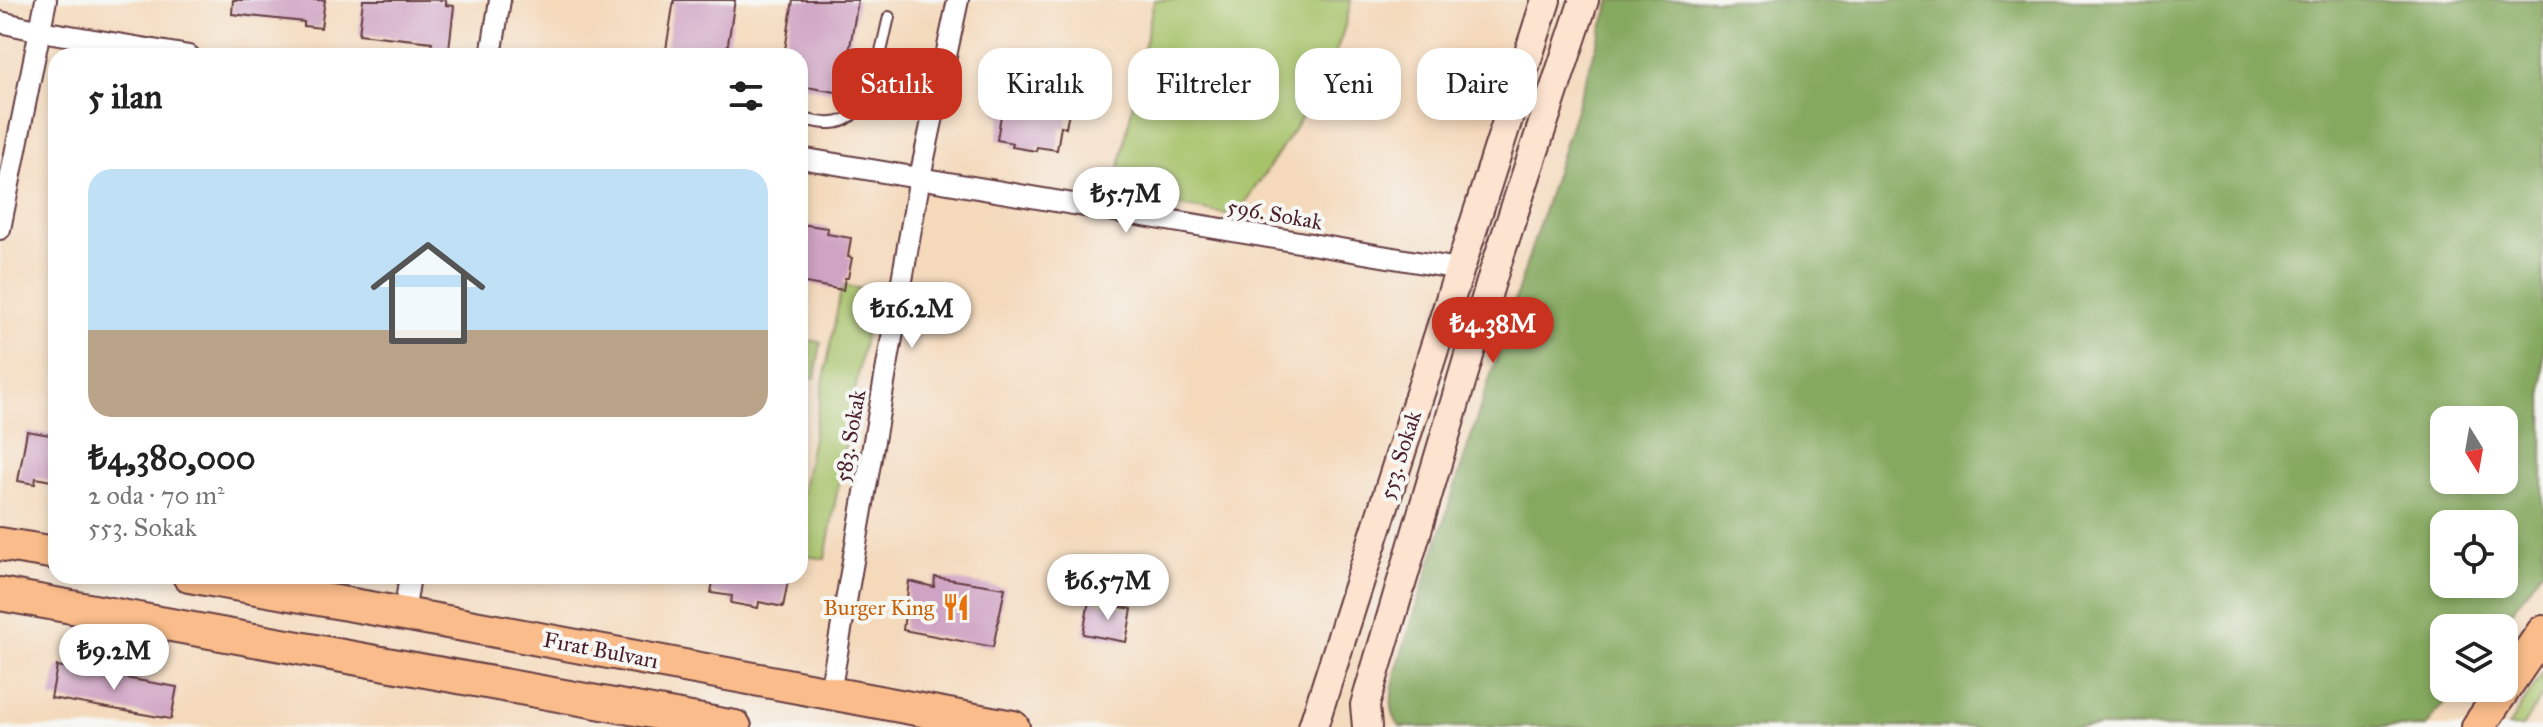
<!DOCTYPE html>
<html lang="tr">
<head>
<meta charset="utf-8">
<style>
  :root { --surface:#fff; --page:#f6f6f6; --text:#222; --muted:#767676; --accent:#c8321e }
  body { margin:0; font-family:"IM FELL Great Primer",serif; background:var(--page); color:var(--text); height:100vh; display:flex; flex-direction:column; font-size:30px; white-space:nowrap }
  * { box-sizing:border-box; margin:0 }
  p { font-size:26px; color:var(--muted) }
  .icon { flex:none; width:44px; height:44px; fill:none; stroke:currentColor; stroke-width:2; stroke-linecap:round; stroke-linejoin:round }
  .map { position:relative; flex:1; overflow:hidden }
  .panel { position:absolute; left:48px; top:48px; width:760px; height:536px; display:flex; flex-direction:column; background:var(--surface); border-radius:24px; box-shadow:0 4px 12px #0003 }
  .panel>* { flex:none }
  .guide { position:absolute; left:832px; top:48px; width:760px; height:72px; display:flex; gap:16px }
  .needle { width:52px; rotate:169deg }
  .buttons { position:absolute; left:2430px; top:406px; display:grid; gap:16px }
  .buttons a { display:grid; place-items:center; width:88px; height:88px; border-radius:16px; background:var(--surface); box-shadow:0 4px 12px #0003; font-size:40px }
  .price { position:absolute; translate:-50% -68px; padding:0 18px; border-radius:28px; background:#fff; color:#222; font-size:26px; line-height:52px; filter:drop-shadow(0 2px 4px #0008) }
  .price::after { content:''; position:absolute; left:50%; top:48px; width:24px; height:18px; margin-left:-12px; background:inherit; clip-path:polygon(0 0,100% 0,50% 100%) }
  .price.on { background:var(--accent); color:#fff }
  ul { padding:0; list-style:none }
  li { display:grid; align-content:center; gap:16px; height:424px; padding:0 40px }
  li span { display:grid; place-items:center; height:248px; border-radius:24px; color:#555 }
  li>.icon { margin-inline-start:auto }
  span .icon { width:144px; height:144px; fill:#fffc; stroke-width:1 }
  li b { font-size:34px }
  h2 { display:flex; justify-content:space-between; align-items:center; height:96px; padding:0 40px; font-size:34px }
  .chip { padding:0 28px; border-radius:24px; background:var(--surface); box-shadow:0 4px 12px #0003; font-size:28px; line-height:72px }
  .chip.on { background:var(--accent); color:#fff }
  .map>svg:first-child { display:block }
</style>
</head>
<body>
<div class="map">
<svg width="2543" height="727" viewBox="0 0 2543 727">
  <rect width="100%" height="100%" fill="#f6f6f2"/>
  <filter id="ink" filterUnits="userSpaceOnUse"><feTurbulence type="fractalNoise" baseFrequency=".0125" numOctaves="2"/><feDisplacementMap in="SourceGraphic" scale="16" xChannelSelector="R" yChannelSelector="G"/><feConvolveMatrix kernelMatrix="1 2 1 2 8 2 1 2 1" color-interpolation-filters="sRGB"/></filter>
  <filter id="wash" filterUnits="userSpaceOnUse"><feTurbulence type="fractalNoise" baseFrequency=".006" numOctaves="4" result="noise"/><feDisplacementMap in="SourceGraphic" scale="32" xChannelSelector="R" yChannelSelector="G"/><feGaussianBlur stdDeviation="1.8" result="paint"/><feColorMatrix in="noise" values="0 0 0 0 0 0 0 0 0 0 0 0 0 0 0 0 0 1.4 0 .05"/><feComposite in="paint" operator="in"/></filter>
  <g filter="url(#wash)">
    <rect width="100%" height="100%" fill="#f4d9bb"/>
    <path fill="#a7c36a" stroke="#78714a" stroke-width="2" d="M1154,0H1351C1338,77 1278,152 1236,216L1114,194Z
      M842,285L873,291L825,559L800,555V505Z
      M800,339L821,342L815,378L800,376Z
      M2543,673V695L2522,727H2508Z"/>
    <path fill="#85a95e" stroke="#686444" stroke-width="2" fill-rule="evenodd" d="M1611,0H2543V569L2500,628H2444V688H2455L2426,727H1400C1387,709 1392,691 1396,671ZM2444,420H2504V480H2444ZM2444,524H2504V584H2444Z"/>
    <g id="blocks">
      <path fill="#cfa3c3" d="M233,0H325L321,28L304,26V22L232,14Z
        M363,0H446V5L454,6L449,49L431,47L432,42L359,34Z
        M674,0H735L726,56H665Z
        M793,0H858L842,93L800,86V56H784Z
        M1028,61L1053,65L1052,72L1070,75L1066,99L1071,101L1066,128L1061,126L1057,150L1037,147L1036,151L1012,147L1013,143L997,140L1001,115L996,114L1001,87L1005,88L1009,63L1027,66Z
        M800,224L828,228L827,234L851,238L848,257L852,258L848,278H845L843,290L800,282Z
        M27,431L56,436V482L36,478L35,484L18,481Z
        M714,576H789L783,607L759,602L758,608L731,603L732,596L711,593Z
        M935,577L1005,588L993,647L903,630L909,581L934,587Z
        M1089,601L1132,609L1126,642L1083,634Z
        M57,666L177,687L171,719L51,698Z"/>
    </g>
  </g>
  <g filter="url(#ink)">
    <use href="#blocks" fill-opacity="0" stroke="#643b41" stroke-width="2"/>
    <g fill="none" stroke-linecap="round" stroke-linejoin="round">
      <g stroke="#643b41" stroke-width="14">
        <path id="service" d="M800,119C810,120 822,124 832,123C872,122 881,47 889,17"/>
      </g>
      <g stroke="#643b41" stroke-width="24">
        <path id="minor" d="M0,22L41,31L189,56
          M491,56L500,0
          M800,158L1459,269
          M0,229L46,0
          M404,614L410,576
          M830,693L920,177L958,0"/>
      </g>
      <g stroke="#643b41" stroke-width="32">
        <path id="secondary" d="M1313,727L1546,0
          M1367,727L1365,705L1493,275L1584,0"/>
      </g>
      <g stroke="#643b41" stroke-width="36">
        <path id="primary" d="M0,544L56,553
          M189,576L404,614L1013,727
          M0,594L735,727
          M2478,727L2543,632"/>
      </g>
      <use href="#service" stroke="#fff" stroke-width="10"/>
      <use href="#minor" stroke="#fff" stroke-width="20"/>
      <use href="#secondary" stroke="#fde4d0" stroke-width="28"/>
      <use href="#primary" stroke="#f9bc8a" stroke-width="32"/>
    </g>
  </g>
  <defs>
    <g id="restaurant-bare" transform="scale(2.16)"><path d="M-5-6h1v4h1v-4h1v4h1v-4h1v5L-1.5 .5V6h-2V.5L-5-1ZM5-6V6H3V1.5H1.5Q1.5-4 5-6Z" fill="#e8710a" stroke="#f6f6f2" stroke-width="2.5" paint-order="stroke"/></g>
  </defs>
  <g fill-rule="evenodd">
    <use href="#restaurant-bare" x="956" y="607"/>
  </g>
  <g text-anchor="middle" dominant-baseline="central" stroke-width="8" stroke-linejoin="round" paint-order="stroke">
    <g font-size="22" fill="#4a1f2b" stroke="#f6f6f2">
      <text transform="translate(1275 214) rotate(10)">596. Sokak</text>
      <text transform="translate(850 436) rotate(-80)">583. Sokak</text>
      <text transform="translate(1400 455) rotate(-72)">553. Sokak</text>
      <text transform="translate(601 650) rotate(11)">Fırat Bulvarı</text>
    </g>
    <g font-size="22" fill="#c56008" stroke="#f6f6f2" text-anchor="end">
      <text x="934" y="607">Burger King</text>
    </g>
  </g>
</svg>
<div class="buttons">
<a><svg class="needle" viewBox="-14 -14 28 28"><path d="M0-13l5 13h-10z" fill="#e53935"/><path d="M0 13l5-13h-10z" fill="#767676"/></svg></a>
<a><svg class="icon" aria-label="locate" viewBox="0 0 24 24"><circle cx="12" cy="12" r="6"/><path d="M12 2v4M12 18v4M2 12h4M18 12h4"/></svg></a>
<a><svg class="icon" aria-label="layers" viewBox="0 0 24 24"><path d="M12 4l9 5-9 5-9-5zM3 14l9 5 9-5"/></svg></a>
</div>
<b class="price" style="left:1126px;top:235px">₺5.7M</b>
<b class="price" style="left:912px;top:350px">₺16.2M</b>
<b class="price on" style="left:1493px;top:365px">₺4.38M</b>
<b class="price" style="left:1108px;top:622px">₺6.57M</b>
<b class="price" style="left:114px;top:692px">₺9.2M</b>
<div class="guide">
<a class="chip on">Satılık</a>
<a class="chip">Kiralık</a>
<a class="chip">Filtreler</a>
<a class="chip">Yeni</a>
<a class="chip">Daire</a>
</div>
<section class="panel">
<h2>5 ilan<svg class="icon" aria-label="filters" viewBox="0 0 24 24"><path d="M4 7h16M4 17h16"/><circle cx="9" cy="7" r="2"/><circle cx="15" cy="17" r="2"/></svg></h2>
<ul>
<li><span style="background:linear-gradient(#bfe0f5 65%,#b9a48a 0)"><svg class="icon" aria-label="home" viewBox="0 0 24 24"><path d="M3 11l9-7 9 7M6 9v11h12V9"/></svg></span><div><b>₺4,380,000</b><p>2 oda · 70 m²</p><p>553. Sokak</p></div></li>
</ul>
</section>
</div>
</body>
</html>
